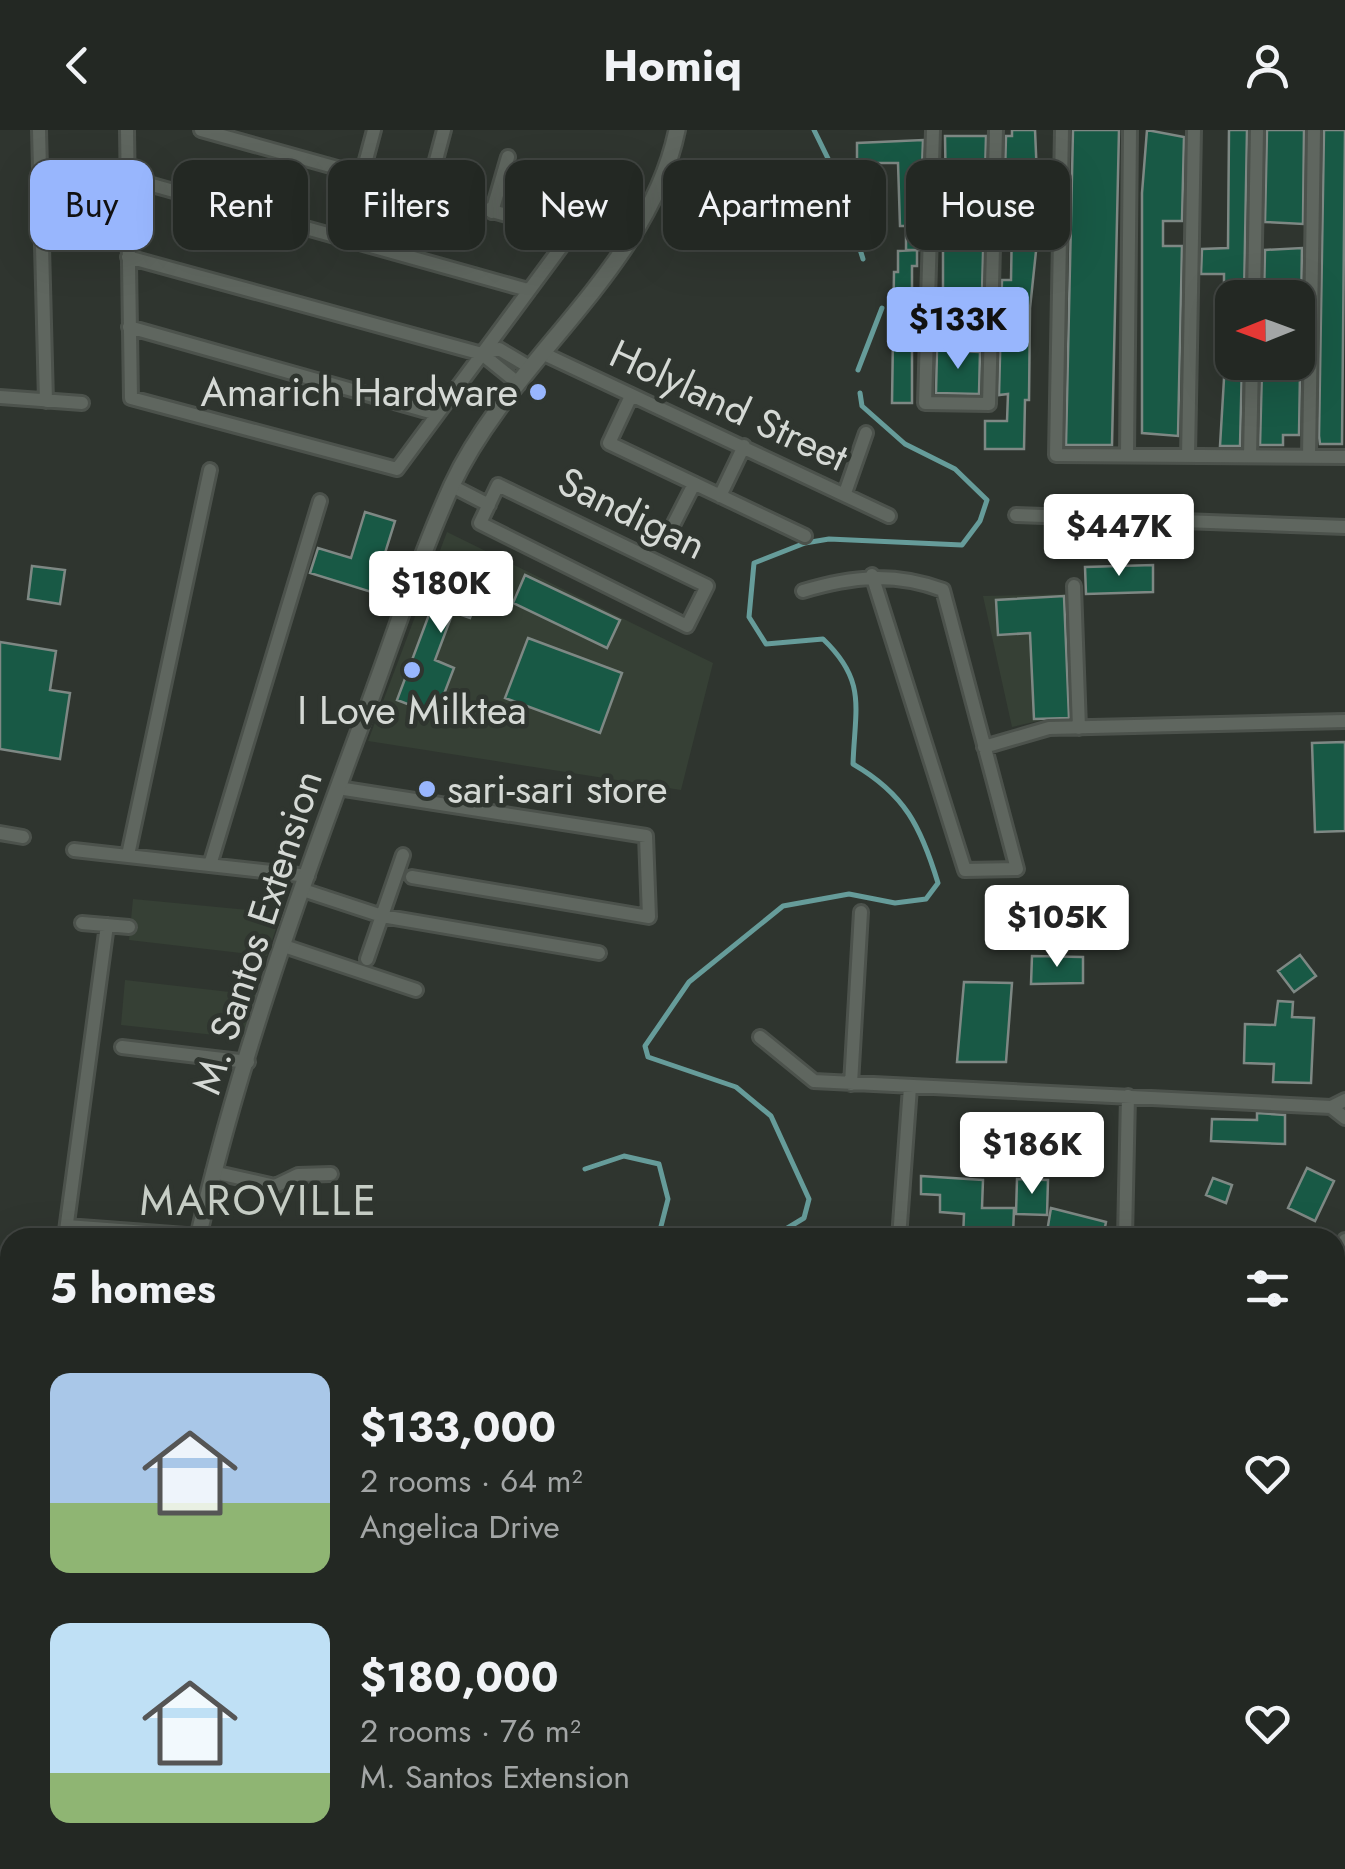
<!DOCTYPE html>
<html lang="en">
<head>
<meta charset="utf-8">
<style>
  :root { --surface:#232823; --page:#2b302b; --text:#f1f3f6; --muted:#a3a6a6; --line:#404441; --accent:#98b6fd }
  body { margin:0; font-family:Jost,sans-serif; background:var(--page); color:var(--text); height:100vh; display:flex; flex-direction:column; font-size:38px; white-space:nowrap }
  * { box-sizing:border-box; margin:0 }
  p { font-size:32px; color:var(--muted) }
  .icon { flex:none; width:55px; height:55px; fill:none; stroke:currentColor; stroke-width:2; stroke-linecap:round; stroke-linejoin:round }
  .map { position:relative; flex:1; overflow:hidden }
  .sheet { position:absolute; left:0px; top:1098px; width:1345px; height:642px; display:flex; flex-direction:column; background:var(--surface); border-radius:30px 30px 0 0; box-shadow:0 10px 40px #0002,0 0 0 2px var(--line) }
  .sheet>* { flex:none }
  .hud { position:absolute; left:30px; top:30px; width:1285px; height:90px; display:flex; gap:20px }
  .needle { width:65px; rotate:269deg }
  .tools { position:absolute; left:1215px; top:150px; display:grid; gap:20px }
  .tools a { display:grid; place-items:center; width:100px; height:100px; border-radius:20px; background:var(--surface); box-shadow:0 10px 40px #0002,0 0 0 2px var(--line); font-size:50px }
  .price { position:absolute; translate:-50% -85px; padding:0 22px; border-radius:10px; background:#fff; color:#222; font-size:32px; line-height:65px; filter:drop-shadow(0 2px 5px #0008) }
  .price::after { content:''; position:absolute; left:50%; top:60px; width:30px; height:22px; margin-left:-15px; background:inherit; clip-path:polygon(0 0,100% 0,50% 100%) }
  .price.on { background:var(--accent); color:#111 }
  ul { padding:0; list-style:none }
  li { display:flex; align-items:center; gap:30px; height:250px; padding:0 50px }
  li span { display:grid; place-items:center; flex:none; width:280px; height:200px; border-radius:20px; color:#555 }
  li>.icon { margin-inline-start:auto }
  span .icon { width:120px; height:120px; fill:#fffc; stroke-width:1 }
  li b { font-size:42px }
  h2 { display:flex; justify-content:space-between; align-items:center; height:120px; padding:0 50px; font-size:42px }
  .pill { padding:0 35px; border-radius:20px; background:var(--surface); box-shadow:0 10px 40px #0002,0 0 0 2px var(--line); font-size:35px; line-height:90px }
  .pill.on { background:var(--accent); color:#111 }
  header { display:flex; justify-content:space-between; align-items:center; height:130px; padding:0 50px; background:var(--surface); font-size:45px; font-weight:700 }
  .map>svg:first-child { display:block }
</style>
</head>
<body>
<header><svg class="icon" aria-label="back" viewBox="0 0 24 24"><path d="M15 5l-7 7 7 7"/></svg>Homiq<svg class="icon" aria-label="person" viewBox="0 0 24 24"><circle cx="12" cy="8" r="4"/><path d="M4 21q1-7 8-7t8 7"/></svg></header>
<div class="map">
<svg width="1345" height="1739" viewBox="0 0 1345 1739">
  <rect width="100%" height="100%" fill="#2f352f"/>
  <path fill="#364035" d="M447,402L713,533L681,660L368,611Z
    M1069,464L1075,589H1047L1012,597L983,466Z
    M133,769L281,783L267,826L129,810Z
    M125,850L257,865L243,908L121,895Z
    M261,1730H446L454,1735L449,1739H263Z
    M470,1730H596V1739H473Z"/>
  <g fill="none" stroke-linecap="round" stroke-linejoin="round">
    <path stroke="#669c9a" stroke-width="5" d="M814,0L839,51L863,129
      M858,240L882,178
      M585,1039L624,1026L659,1034L668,1069L658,1108
      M771,1108L804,1088L809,1069L771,986L736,957L648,927L645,916L689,852L783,776L849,764L895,773L926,769L938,753C921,697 905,664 853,634C855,577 867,551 823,509L766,514L749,487L754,433L805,413L829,409L962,415L980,391L987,370L955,339L905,314L862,276L860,263
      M459,1730L467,1739"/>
  </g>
  <path fill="#185945" stroke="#7e8884" stroke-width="2.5" d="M1012,0H1035L1039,93L1030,178L1029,270H1025L1024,319H985V291H1007L1008,264L999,265L1002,150H1011L1012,93L1010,82H1004L1006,6H1012Z
    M1073,0H1119L1112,315H1066Z
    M1147,0L1184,7L1182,91H1163V116H1182L1178,306L1142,303V63Z
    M1229,0H1247L1244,168H1224V144H1201L1202,119L1228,118Z
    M1267,0H1304L1303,94L1265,92Z
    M1324,0H1345L1342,314H1320L1319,306Z
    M945,6H986L981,202L943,201V120H940L941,70H946Z
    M923,10L919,120H906V96H900L898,33H857V13Z
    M1302,118L1299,305H1283V315H1260L1262,239L1298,240V168H1264L1265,120Z
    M917,120V136H912V273H892L894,142H898V121Z
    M937,220L980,222L979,264L936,263Z
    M1225,232H1242L1240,316H1220Z
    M365,382L395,391L381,436L402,442L394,469L310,443L318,418L351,428Z
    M451,426L488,440L470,488L453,482L435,530L454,538L436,585L397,570Z
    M1153,435V462L1086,464L1085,437Z
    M32,436L65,440L60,474L28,469Z
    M525,445L620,490L607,518L513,473Z
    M1064,466L1069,588L1034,589L1030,503L998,505L996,470Z
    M528,508L622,543L600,603L505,568Z
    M0,512L56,521L50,560L70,563L60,629L0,619Z
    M1345,612V701L1315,702L1312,613Z
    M1300,825L1316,846L1294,862L1278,841Z
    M1032,826L1083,827V853L1031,854Z
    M964,852L1012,853L1006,932H957Z
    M1278,871L1293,872L1292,887L1314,888L1311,953L1273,952L1274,934L1244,933L1245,894L1275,895Z
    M1257,983L1285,985V1014L1211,1011L1212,989L1257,990Z
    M1307,1038L1334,1051L1315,1091L1288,1078Z
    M921,1046L983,1050L982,1078H1014L1013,1105L963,1108L964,1084L940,1082V1065L921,1064Z
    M1213,1048L1232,1055L1226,1073L1206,1065Z
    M1017,1049L1048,1050L1047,1085L1016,1084Z
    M1051,1078L1106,1092L1103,1108H1046Z"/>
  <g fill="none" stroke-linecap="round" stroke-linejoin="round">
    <g stroke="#4c524c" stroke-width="18">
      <path id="minor" d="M39,0L46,271
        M127,0L131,268L397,339L590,78
        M201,0L571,103
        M933,0L925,273L989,274L996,0
        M1062,0L1056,325L1345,327
        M362,45L374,0
        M127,48L528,160
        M427,64L444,0
        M492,82L508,27
        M128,127L482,224L499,219L531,238
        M1254,168L1257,0
        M129,197L437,284
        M926,210L990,212
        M542,223L889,386
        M482,224L519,254
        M631,266L609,313L805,406
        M0,267L82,273
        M1127,325L1130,0
        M1188,326L1194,0
        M1250,326L1252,232
        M1309,327L1314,0
        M498,355L707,456L687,496L480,393Z
        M452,356L489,375
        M845,363L866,303
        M720,366L744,316
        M1016,385L1345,397
        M666,409L694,354
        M1074,456L1079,598
        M803,461C853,446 894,442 943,460L1017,739L965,740L872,445
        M984,617L1049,598L1345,591
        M338,658L646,706L649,787L412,747
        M0,703L23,707
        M74,720L308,746
        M128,725L210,340
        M210,735L320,371
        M303,760L382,786L599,823
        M82,793L129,797
        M284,816L416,860
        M367,829L403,725
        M760,907L814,951L1331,977L1345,988
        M122,917L248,932
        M851,954L861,782
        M1331,977L1345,970
        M213,1042L275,1056L298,1045L331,1044
        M67,1096L199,1106
        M65,1108L107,795
        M899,1108L910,957
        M1125,1108L1128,966
        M1335,1132L1345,1110
        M1335,1271L1345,1275
        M1335,1428L1345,1432
        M0,1691L10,1690
        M55,1739V1730"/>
    </g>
    <g stroke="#4c524c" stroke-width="20">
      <path id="tertiary" d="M198,1108C238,931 303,751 366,582C394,507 419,428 452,355C511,229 648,140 677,0
        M252,1730L256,1739"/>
    </g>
    <g stroke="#4c524c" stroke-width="25">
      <path id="primary" d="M0,1592L10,1590
        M1259,1730L1267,1739"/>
    </g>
    <use href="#minor" stroke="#5f665f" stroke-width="12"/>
    <use href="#tertiary" stroke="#5f665f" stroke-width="15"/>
    <use href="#primary" stroke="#919d6f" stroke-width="20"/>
  </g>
  <g fill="#98b6fd" stroke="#2f352f" stroke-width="4">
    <circle cx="538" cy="262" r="10"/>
    <circle cx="412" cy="540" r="10"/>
    <circle cx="427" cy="659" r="10"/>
  </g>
  <g text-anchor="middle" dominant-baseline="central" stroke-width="9" stroke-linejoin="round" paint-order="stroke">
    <g font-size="40" fill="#d5d9d5" stroke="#2f352f" text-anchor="end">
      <text x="518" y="262">Amarich Hardware</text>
      <text x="412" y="580" text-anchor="middle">I Love Milktea</text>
      <text x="447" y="659" text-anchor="start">sari-sari store</text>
    </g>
    <g font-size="40" fill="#d5d9d5" stroke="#2f352f">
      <text transform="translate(729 275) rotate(25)">Holyland Street</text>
      <text transform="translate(632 383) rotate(26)">Sandigan</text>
      <text transform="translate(257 802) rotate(-72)">M. Santos Extension</text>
    </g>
    <g font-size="42" letter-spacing="2.5" fill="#c7cec6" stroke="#2f352f">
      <text x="259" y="1070">MAROVILLE</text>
    </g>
  </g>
</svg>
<div class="tools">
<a><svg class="needle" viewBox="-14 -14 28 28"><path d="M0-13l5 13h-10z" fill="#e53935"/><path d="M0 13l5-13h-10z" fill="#a3a6a6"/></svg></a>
</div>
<b class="price on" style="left:958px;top:242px">$133K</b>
<b class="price" style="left:1119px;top:449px">$447K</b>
<b class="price" style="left:441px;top:506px">$180K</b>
<b class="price" style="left:1057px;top:840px">$105K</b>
<b class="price" style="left:1032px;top:1067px">$186K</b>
<div class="hud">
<a class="pill on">Buy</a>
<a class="pill">Rent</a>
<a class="pill">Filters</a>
<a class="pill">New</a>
<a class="pill">Apartment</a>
<a class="pill">House</a>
</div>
<section class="sheet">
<h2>5 homes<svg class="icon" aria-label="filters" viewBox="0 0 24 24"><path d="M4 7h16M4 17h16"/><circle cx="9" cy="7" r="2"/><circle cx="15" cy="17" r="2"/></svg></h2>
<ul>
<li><span style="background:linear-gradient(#a9c7e8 65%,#8fb573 0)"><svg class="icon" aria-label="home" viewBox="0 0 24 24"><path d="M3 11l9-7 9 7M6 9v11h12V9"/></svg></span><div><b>$133,000</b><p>2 rooms · 64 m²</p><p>Angelica Drive</p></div><svg class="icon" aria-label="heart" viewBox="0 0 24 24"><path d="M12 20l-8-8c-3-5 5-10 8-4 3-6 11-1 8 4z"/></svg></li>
<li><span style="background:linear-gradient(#bfe0f5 75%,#8fb573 0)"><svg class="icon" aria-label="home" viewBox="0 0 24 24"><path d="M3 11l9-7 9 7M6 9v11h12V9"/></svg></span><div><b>$180,000</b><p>2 rooms · 76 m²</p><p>M. Santos Extension</p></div><svg class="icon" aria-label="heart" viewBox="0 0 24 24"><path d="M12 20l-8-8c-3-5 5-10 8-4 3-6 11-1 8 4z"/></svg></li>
</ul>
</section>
</div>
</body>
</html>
